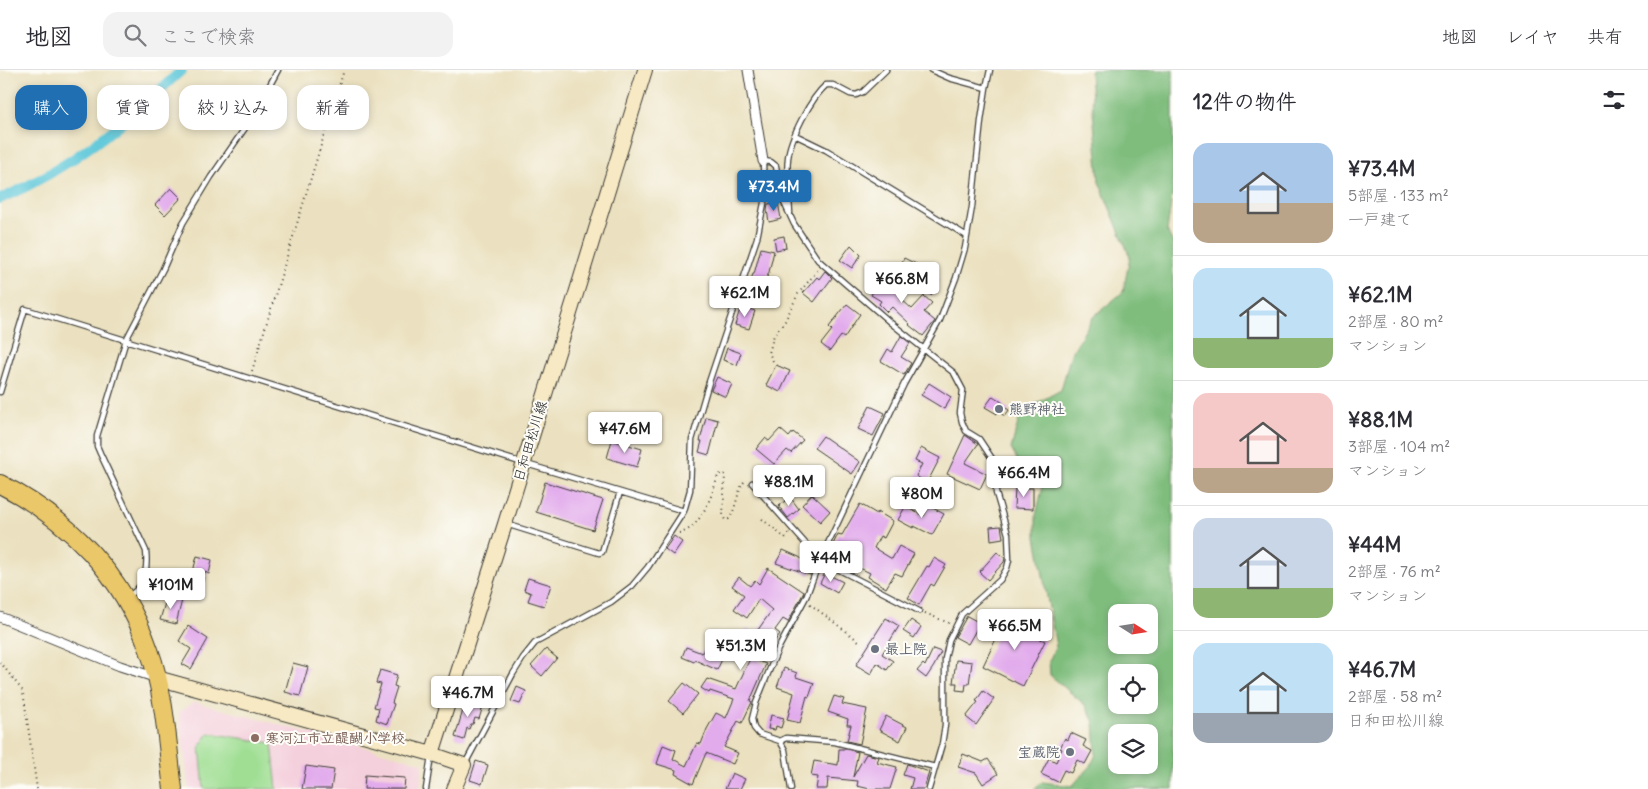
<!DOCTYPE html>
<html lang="ja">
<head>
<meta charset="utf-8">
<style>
  :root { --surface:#fff; --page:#f2f2f3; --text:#2b2b33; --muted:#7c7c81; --line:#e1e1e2; --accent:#1f6fb2 }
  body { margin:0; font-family:Delius,"Klee One",sans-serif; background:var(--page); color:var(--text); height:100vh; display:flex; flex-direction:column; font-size:19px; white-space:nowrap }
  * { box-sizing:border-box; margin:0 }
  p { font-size:16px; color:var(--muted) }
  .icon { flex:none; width:28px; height:28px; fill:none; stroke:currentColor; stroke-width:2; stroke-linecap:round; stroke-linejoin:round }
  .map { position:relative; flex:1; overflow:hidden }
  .panel { display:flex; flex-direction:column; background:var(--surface); width:475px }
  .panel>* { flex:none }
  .guide { position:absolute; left:15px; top:15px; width:475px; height:45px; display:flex; gap:10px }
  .needle { width:32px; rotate:102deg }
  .controls { position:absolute; left:1108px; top:534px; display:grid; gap:10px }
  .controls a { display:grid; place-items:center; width:50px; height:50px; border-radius:10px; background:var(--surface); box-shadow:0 2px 8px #0003; font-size:25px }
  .price { position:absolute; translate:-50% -42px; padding:0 11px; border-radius:5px; background:#fff; color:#222; font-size:16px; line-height:32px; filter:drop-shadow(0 1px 2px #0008) }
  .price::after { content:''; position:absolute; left:50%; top:30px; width:15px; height:11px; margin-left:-8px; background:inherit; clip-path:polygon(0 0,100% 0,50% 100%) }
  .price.active { background:var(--accent); color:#fff }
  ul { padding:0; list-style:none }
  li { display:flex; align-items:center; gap:15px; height:125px; padding:0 20px }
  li+li { border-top:1px solid var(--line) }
  li span { display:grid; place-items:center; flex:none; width:140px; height:100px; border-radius:15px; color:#555 }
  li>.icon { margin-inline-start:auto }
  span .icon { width:60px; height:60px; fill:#fffc; stroke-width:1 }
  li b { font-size:21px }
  h2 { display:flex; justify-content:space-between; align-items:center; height:60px; padding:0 20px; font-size:21px }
  .pill { padding:0 18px; border-radius:15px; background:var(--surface); box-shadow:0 2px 8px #0003; font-size:18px; line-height:45px }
  .pill.active { background:var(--accent); color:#fff }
  header { display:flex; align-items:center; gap:30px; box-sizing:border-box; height:70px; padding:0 25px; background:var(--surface); border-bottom:1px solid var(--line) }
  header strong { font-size:24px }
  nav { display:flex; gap:28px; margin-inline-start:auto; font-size:18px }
  .search { width:350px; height:45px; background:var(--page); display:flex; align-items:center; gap:12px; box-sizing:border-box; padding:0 18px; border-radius:15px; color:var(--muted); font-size:19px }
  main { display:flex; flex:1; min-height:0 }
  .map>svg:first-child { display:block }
</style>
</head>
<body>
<header>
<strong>地図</strong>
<div class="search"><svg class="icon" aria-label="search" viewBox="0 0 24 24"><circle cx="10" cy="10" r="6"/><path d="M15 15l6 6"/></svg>ここで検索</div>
<nav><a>地図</a><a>レイヤ</a><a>共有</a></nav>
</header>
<main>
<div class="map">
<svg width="1173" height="719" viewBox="0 0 1173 719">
  <rect width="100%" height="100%" fill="#fdfcf7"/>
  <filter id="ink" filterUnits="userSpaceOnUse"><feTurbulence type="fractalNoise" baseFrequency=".02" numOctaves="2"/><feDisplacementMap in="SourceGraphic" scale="10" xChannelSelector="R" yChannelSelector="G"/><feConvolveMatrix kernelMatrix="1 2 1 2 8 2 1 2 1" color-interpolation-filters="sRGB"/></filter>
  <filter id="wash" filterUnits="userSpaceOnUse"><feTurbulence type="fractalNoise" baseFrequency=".0096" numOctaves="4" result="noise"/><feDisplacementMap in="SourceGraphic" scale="20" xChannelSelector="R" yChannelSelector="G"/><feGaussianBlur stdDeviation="1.12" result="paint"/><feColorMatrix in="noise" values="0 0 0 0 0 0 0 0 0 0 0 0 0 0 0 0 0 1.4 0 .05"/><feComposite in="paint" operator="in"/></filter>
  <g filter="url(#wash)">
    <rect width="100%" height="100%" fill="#ebe1c0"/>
    <path fill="#f4cfdc" d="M194,632L423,693L420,719H189L179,642Z"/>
    <path fill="#9fde93" stroke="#5e7d58" d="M209,663L272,673L277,719H204L200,676Z"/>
    <path fill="#7fbd7d" stroke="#4e6c4c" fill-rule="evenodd" d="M1091,0H1173V119L1167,161L1173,173V719H1034L1042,712L1072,716L1091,696L1096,684L1094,652L1085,635L1050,605L1049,591L1056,576L1036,467V445L1042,420L1037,404L1021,397L1011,379L1019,349L1035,334L1061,320L1071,284L1093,247L1123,222L1130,187L1099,112L1090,4ZM1116,542H1149V575H1116ZM1116,602H1149V635H1116ZM1116,662H1149V695H1116Z"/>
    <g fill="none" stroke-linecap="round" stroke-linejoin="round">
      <path stroke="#5dc7d9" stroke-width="10" d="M0,129C72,98 125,52 182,0"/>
    </g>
    <g id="blocks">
      <path fill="#e2abec" d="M171,118L181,128L165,145L155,135Z
        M778,132L781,149L769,152L767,140L768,134Z
        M784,166L786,178L776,180L774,168Z
        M851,175L861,185L852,198L840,190Z
        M761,178L774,181L769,202L760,225L747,221L753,204H754Z
        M904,188L922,197L921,200L939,210L931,225L921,220L924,214L898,201Z
        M878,200L884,207L883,210L896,218L903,224L900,228L912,239L924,226L932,233L924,242L935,251L923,266L909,255L910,254L892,237L887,242L879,234L881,231L871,225L874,220L868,217Z
        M825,201L832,208L814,232L803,223L817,207L819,209Z
        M847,234L860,244L844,268L841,266L830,281L821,274L832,260L829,257Z
        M741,236L755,241L749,259L735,255Z
        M901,266L910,273L901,287L911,293L904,305L881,291L888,279L892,282Z
        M727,278L741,283L737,295L723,290Z
        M776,295L790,301L780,322L766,315Z
        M717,307L732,314L726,327L711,320Z
        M929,313L951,327L944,339L921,325Z
        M993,326L1003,333L1002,335L1009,340L1005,346L998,342L997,344L985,337Z
        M870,336L885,343L873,366L858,359Z
        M706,347L718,350L709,385L699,382L702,371H700Z
        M780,359L789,367L793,362L803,370L791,383L787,380L774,394L756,379L765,368L769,371Z
        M965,365L978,374L965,393L987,404L980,419L947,404Z
        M823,366L860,392L852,404L814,378Z
        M612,370L642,379L637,397L607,388Z
        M921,378L940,388L927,413L916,406L922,394L915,391Z
        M545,412L603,430L593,460L536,442Z
        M1015,418H1033V439L1014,438Z
        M812,424L830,441L820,452L802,435Z
        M790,427L799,439L788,448L779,436Z
        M860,434L877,444L878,442L893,451L884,468L880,466L874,478L892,489L899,476L914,484L902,506L895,503L886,518L868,507L870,503L829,483L838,464L842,465Z
        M929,436L944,444L932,465L914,456L913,458L898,450L905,437L924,446Z
        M1001,456L1003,468L991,470L990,457Z
        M674,466L682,472L673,485L665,479Z
        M783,480L799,487L813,496L810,505L776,493Z
        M997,482L1005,488L1004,492L988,510L979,502Z
        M197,486L212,490L209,504L205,502L201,520L189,517Z
        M934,488L946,495L934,516L931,514L919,535L908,528L927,496L929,497Z
        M768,498L804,522L788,552L783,549L775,560L780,564L773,573L770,571L758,591L766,594L750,631L752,632L742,653L738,651L724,677L738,683L733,694L706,683L693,714L675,704L676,700L657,694L663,675L676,680L673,689L686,696L697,673L701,674L707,659L716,643L726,648L734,629L710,621L709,623L701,618L707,609L736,619L753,582L738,572L747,559L755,564L772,540L759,529L747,548L734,539L744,525L732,516L739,507L750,516L755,510L759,514Z
        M825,503L843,512L837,523L820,513Z
        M528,508L551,515L544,536L528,531L531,523L524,520Z
        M167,526L182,530L176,554L160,550Z
        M1023,542L1036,547L1029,564L1045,571L1023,616L983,596L1004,552L1017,558Z
        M967,546L980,553L968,574L955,567Z
        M886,548L899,556L882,584L893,591L887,600L877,593L871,604L856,595Z
        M911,550L921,557L914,568L903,561Z
        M188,556L208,569L191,599L182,594L191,579L179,571Z
        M711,563L730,572L717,600L695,590L694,592L682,587L686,577L702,583Z
        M546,579L557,588L542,606L531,596Z
        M933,579L941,582L934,596L926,608L917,601L923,594L925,596Z
        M956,590L972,592L969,614H966L965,621L956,620L957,613H953Z
        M293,593L308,597L300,626L285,622Z
        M784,598L797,603L796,607L814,613L809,627L807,626L800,653L787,650L794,623L777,617Z
        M380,600L397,605L394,616L397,617L392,633L394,634L387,654L376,650L379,638L374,637L381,614L376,613Z
        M684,613L698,624L683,643L669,631Z
        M517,617L526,621L520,634L511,631Z
        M983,621L994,629L976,655L966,647L978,632L976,631Z
        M834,626L844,629L842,634L867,639L860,674L847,671L851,655H847L848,649L828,642Z
        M466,630L483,636L479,649L475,648L473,654H471L469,659L467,658L464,670L455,667Z
        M771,645L784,648L781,658L776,656L775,660L768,659Z
        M886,646L907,657L900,671L879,660Z
        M1071,663L1086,670L1083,676L1092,681L1085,694L1077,690L1071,703L1064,700L1058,712L1041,704L1049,688L1056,692L1062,679L1060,678L1065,668L1068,670Z
        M839,679H846L858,682L853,707L866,684L879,687L877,692L897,697L890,719H870L857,716L858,711L828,708L827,719H816L818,707L811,706L814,691L838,695Z
        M963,684L983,692L988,689L998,704L983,714L976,703L958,697Z
        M476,691L488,695L482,714L470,710Z
        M907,694L929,702L924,719H910L913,708L903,705Z
        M306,696L334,700L331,719H302Z
        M732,703L745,709L740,719H725Z
        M365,705L405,708L404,719H364Z"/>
    </g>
  </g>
  <g filter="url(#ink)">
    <use href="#blocks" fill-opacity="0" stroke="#3b3a35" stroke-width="1"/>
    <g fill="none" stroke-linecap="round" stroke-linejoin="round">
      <g stroke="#3b3a35" stroke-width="7">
        <path id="lane" d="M931,0L949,8L986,18
          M795,65L826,80L967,166
          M790,143C789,125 786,105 788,88C790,68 811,28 826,15H833L850,24L856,25L863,22L886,0
          M0,322L25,239L523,393L684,441
          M752,413L820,490L919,541
          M506,454L599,483L602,482L620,422
          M129,526C145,516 148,499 146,481L100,383L97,376V366L126,270L163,199L183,153L211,107L252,48L278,0
          M780,671L786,668L835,672L935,697
          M465,694L513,604L523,588L535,573L611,532L632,516L648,497L684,441L690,420L692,370L709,312L757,168L764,133L763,91L771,92L776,96L781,126L794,154L818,190L891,253L954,303L963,320L960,343L962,352L966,361L979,369L991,387L996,396V423L1008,464L1009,490L1007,498L1000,510L962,544L949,570L945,589V655L942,674L929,719
          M426,719L431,686
          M791,719L785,680L780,671L759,664L754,658L752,649L756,633L778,579L806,527L820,490L904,314L940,250L956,208L965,178L972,137L981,51L986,18L990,0"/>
      </g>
      <g stroke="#3b3a35" stroke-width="11">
        <path id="street" d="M748,0L763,91
          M0,547L120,596L157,608"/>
      </g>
      <g stroke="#3b3a35" stroke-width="16">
        <path id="secondary" d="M157,608L432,684L464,695L454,719
          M432,684L505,454L645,0"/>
      </g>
      <g stroke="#3b3a35" stroke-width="20">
        <path id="highway" d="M0,414C69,449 123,505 149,580C165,624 167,673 173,719"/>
      </g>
      <path stroke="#3b3a35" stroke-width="2" stroke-dasharray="1 4" stroke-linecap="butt" d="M773,291L769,283L774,265L785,251L798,224L818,200
        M252,301L344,0
        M762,449L785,468L789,463
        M679,463C700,460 713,424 718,405L723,403L725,405L723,446L725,450L729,449C737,438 737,419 745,411
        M810,534L860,572
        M925,543L951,554
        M0,592L22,620L24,628L37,719"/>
      <use href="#lane" stroke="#fff" stroke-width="4.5"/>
      <use href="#street" stroke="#fff" stroke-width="9"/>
      <use href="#secondary" stroke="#f7e9c3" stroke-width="14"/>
      <use href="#highway" stroke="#eac769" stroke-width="18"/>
    </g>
  </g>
  <g fill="#6b7280" stroke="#fdfcf7" stroke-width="2">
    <circle cx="999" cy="339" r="5"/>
    <circle cx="875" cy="579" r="5"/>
    <circle cx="1070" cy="682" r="5"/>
  </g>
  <circle fill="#8d6e63" stroke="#fdfcf7" stroke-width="2" cx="255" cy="668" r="5"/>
  <g text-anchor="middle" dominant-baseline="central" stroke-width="4" stroke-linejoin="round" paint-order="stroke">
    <g font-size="14" font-weight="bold" fill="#5b616d" stroke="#fdfcf7" text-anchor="start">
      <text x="1009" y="339">熊野神社</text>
      <text x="885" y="579">最上院</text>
      <text x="1060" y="682" text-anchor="end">宝蔵院</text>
    </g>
    <g font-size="14" fill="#1c1c1c" stroke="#fdfcf7">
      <text transform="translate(530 371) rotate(-73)">日和田松川線</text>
    </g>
    <g font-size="14" font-weight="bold" fill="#785e54" stroke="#fdfcf7" text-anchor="start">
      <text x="265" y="668">寒河江市立醍醐小学校</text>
    </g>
  </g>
</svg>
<div class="controls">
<a><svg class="needle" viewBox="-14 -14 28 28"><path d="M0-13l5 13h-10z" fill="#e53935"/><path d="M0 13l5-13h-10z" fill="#7c7c81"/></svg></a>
<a><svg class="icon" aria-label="locate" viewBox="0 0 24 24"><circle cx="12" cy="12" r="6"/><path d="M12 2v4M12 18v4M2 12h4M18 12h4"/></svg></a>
<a><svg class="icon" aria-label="layers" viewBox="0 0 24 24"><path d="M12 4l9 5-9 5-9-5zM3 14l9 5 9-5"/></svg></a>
</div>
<b class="price active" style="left:774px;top:142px">¥73.4M</b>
<b class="price" style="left:902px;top:234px">¥66.8M</b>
<b class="price" style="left:745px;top:248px">¥62.1M</b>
<b class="price" style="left:625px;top:384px">¥47.6M</b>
<b class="price" style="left:1024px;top:428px">¥66.4M</b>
<b class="price" style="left:789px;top:437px">¥88.1M</b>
<b class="price" style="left:922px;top:449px">¥80M</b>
<b class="price" style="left:831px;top:513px">¥44M</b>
<b class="price" style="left:171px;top:540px">¥101M</b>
<b class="price" style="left:1015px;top:581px">¥66.5M</b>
<b class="price" style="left:741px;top:601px">¥51.3M</b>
<b class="price" style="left:468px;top:648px">¥46.7M</b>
<div class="guide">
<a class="pill active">購入</a>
<a class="pill">賃貸</a>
<a class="pill">絞り込み</a>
<a class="pill">新着</a>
</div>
</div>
<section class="panel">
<h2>12件の物件<svg class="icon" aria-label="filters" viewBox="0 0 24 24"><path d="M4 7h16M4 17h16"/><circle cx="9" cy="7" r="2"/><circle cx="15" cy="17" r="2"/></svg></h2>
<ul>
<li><span style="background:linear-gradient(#a9c7e8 60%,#b9a48a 0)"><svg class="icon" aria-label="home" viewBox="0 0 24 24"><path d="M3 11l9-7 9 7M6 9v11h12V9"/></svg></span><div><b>¥73.4M</b><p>5部屋 · 133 m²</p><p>一戸建て</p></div></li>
<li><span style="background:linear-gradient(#bfe0f5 70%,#8fb573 0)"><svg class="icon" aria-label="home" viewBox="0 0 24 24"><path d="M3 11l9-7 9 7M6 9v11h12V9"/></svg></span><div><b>¥62.1M</b><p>2部屋 · 80 m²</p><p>マンション</p></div></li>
<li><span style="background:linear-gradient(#f6c9c9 75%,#b9a48a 0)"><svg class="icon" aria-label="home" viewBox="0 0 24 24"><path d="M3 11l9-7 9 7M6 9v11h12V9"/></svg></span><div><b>¥88.1M</b><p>3部屋 · 104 m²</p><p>マンション</p></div></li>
<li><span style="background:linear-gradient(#c9d6e8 70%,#8fb573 0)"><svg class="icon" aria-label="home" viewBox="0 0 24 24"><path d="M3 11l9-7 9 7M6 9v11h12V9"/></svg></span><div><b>¥44M</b><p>2部屋 · 76 m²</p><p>マンション</p></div></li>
<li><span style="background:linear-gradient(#bfe0f5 70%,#9aa5b1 0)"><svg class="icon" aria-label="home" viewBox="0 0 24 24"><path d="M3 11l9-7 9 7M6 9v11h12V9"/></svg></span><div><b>¥46.7M</b><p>2部屋 · 58 m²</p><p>日和田松川線</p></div></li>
</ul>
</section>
</main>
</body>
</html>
